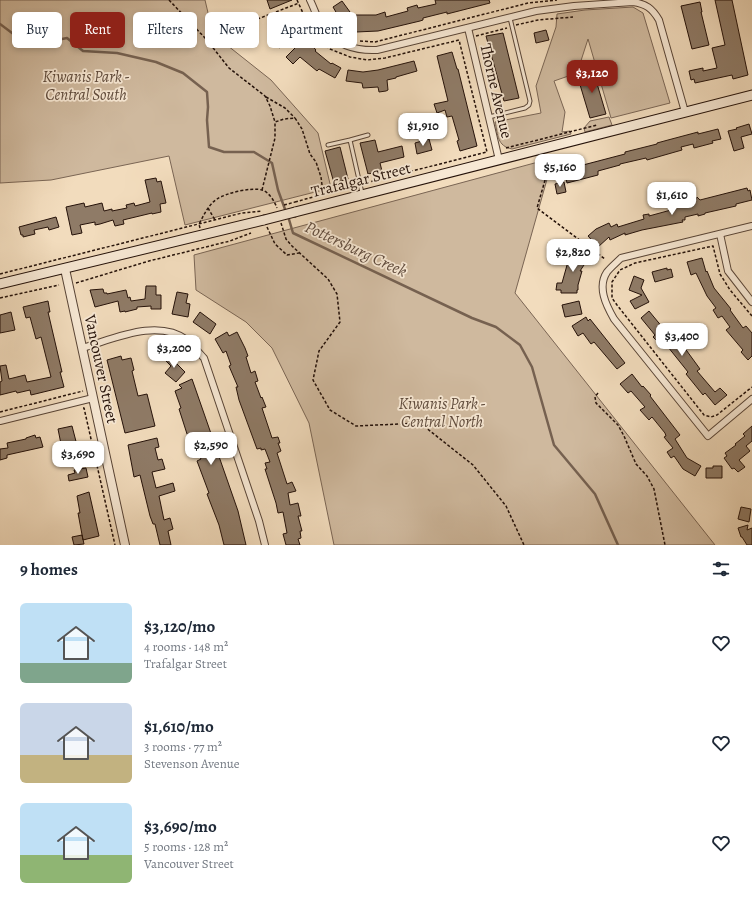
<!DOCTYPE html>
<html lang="en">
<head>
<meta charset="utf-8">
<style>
  :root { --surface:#fff; --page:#f6f6f7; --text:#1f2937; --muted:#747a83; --accent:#8f2418 }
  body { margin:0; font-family:Alegreya,serif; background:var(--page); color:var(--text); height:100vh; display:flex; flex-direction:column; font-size:15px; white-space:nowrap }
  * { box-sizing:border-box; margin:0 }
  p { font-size:13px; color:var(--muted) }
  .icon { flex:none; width:22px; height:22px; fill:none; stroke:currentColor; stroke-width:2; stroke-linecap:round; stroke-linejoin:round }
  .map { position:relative; height:545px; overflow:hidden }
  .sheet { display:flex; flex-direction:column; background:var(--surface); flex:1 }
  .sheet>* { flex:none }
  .guide { position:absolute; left:12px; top:12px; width:400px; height:36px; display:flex; gap:8px }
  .price { position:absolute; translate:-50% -34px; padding:0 9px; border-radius:8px; background:#fff; color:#222; font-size:13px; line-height:26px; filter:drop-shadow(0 1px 2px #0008) }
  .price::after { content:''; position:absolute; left:50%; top:24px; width:12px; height:9px; margin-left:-6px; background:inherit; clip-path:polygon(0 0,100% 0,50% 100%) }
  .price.active { background:var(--accent); color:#fff }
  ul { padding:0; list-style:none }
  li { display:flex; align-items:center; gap:12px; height:100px; padding:0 20px }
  li span { display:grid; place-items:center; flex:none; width:112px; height:80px; border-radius:6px; color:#555 }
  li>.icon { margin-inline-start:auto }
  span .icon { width:48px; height:48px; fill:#fffc; stroke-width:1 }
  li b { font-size:17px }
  h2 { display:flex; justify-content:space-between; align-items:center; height:48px; padding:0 20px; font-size:17px }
  .pill { padding:0 14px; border-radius:6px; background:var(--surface); box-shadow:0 2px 6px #0003; font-size:14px; line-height:36px }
  .pill.active { background:var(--accent); color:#fff }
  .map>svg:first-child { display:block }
</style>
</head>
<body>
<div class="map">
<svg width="752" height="545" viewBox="0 0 752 545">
  <rect width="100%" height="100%" fill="#f2dcbd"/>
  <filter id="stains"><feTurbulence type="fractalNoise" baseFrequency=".005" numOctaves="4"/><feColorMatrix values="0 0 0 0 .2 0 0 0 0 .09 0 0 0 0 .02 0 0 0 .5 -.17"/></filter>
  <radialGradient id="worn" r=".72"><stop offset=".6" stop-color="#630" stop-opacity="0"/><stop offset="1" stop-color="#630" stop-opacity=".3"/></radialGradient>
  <path fill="#cfb99e" stroke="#7a6554" d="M0,0H205L213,34L271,80L318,133L331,188L185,225L169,156L51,180L0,183Z
    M633,7L643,13L670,103L611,118L588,39L577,73L554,81L565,112L562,132L570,131L571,134L512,149C497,146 498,135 495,122L541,113L536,86L556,27L557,14L585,10Z
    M609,117L612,125L585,132L584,128L590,121Z
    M553,158L515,293L715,545H334L309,423L272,348L246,322L196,290L194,255Z"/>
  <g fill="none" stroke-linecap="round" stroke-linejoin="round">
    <path stroke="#766150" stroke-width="2.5" d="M0,24L24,42H47L67,38L83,51L117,53L156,62L183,73L207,92L208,107L207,120L209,147L224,152H254L272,163L278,190L286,212
      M288,216L293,233L472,318L496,327L520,345L532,367L554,445L595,494L618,545"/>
  </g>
  <path fill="#8f7b67" stroke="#241109" d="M267,0H292L270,9Z
    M435,0H489L490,3L447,14V12L423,18V20L420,21L378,31L356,32V15H376L385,12L386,17L408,11L407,8L417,5L418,8L436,4Z
    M715,0H732L748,75L733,79L732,75L695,83L694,79L691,80L689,71L703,68V71L717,68L712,48L725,45Z
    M342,1L350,12L340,19L333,7Z
    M700,2L702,12H701L709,45L692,49L681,6Z
    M291,15L300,35L279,48L274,40L281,35L276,22Z
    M546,30L549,40L536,43L534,33Z
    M503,33L519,98L504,101L486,36Z
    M305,38L316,50L315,51L331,64L332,63L341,68L335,78L319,69L317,71L300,57L293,64L286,57Z
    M452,52L457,69H458L477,146L460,151L457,141L459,140L452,116L447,117L445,110L437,113L434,104L448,101L437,56Z
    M414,61L417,71L396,77V78L387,80L388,90L386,91L379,92L378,87L363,88L362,83L346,81L348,70L363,72L378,70Z
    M593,70L606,114L590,118L578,78L583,77L582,72Z
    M749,124L752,134L741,137L744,148L734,151L728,131L737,129L736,128Z
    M432,126L434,134L422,137L420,129Z
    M718,129L721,139L712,141L713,143L694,148L693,144L681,147L682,150L647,160L646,158L620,164V165L598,171V175L567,183L564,170L625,154V152L657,144V143L668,140L698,132V134Z
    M429,139L432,150L417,154L415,143Z
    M375,140L378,152L402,146L404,157L380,163L382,171L368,174L360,143Z
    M340,147L348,179L334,183L325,151Z
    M156,178L157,182L161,181L166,203L160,204L161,212L152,214V213L123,220L124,224L115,226L113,220L100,224L95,225V222L80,225L82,233L72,235L66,207L84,203L85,207L102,203L104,211L112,209V211L127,208L126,205L134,203L135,206L150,202L145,180Z
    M564,182L566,192L557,194L555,184Z
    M747,188L748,191L750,190L752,200L736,204V206L705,213V214L698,216V214L685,217V220H682L683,222L642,230L625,235V233L610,240L609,237L598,247L588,236L596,229L609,223L611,227L617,224L618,227L644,219L643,215L649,214V216L671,210L670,207L681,203L682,207L694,204L697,197L700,200Z
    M56,217L59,227L49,230L48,227L34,230L35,234L23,237V235H21L19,227Z
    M576,247L584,253L582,255L588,259L580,271H582L578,285V290H577V293H561V290H556L557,283H562L569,258Z
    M702,258L706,272L707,271L714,288L731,309L730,310L743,328L746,326L752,333V356L748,360L741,352L743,350L726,330L730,327L722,316L718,318L713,310L716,308L707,296L696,273L691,275L687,262Z
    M667,268V270L671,269L673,277L655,282L652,272Z
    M634,276L644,280L641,288L649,302L635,309L630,301L642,295L629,290Z
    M146,286H156V295H161V309H151V306L137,307V309L125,312V311L120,312L118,301L95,307L90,290L103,289L104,293H107V294L126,290L128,298L130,297L131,301L145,299Z
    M177,292L188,294L186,303L190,304L188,317L172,314Z
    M48,301L50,312H48L62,372H60L64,387L31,395L30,390L17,393L16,391L0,395V382L2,381L0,366L6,365L9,379L25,375L27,382L51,377L41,337L36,339L30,317L26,318L23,307Z
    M579,301L582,314L565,317L562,305Z
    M649,311L663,328L667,325L685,345L684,347L700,369L697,371L715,392L720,388L727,395L715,405L705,393L703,395L686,374L688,372L664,342L661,345L653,337L655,335L641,318Z
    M11,312L15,330L0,333V315Z
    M200,312L216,324L210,334L193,322Z
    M586,317L588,321L590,319L625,363L617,369L594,342L591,344L583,333L578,336L572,326Z
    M227,332L229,336L237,332L245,348L248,356L246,357L251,373L255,371L258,381L255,382L261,398L262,397L266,407L262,408L272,438L278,437L280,443H278L281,451L277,453L287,484L292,482L296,491L288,493L290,505L298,503L301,516H298L302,531H300L301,538L298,539L300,545H286L283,534L287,533L283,512L278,513L276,503L265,469H267L265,463L270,462L265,449L261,450V448L257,449L239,400L236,387H238L229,366L231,365L226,351L223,353L215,339Z
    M172,354L178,360L176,363L185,372L176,382L165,373L171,366L166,361Z
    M121,356L122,360L131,358L134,370L132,371L138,396L147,394L155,426L125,433L107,360Z
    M632,374L642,387L643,386L651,395L650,396L680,435L675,439L687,458L701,466L695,476L683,469L674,456L671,458L667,452L673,448L664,437L666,436L665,433L652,417L649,420L640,410L645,407L631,391L628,393L620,384Z
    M192,379L238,511L246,545H224L219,525L207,494L209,493L197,461L201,459L190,436L188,437L179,409L181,408L175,391L182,388L179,385Z
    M72,426L79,453L76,454L78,459L67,461L64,449H62L58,429Z
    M752,426V441L746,446L750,451L739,460L745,467L738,472L734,468L732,469L724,458L727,456L725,453L736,445L735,444L745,436L743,434Z
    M35,435L36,438L40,437L43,447L7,455V458L0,460V449L8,448L7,443L26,439V438Z
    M157,438L159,447L155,448L158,460L162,459L165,469L152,472L156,488L173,483L175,491L159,496L164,520L170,518L173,529L168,531L171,545H160L155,524H153L150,516L140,475L134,477L128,445Z
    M713,466H722V478H706V468H713Z
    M86,468L88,477L69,481L68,475L75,473L74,470Z
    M89,492L99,536L83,540L78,513H80L77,496Z
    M741,507L751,509L749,522L738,519Z
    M748,525L747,530L752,528V545H747L742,537H741L738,528Z
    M82,535L84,544L74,545L72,537Z"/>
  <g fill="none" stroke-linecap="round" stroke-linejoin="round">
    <g stroke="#584436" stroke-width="5">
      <path id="service" d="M489,117L525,108L529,105L530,101L510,18
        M350,140L368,135
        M328,145L350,140L362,193"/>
    </g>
    <g stroke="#584436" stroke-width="8">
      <path id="minor" d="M310,0C314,8 317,18 322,26C334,45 356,51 377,50L536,11L574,6L633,2C646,4 652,8 659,20L685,112
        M468,28L499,160
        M752,226L621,258C616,263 611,267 607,272C597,287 606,305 614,319L708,436L752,399
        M720,234L728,271L752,302
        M82,348C114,339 157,318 187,340C193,345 199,353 204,358L259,521L265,545
        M0,421L93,398"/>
    </g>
    <g stroke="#584436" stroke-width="10">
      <path id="tertiary" d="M65,269L125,545"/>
    </g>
    <g stroke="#241109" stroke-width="11">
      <path id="secondary" d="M295,212L752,95
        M0,284L264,220"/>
    </g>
    <path stroke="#241109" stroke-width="1.5" stroke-dasharray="3 2" stroke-linecap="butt" d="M169,0L206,39L229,68L265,96L270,106L275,122L284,119L295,118L302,129L310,154L316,162L321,177L323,193
      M297,0L308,24L317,38L330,49L350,57L367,60L385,58L459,40L487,152L365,183
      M326,18L341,33L354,40
      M516,25L538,20L573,17
      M476,36L507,28
      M206,39L299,3
      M360,41L375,42L528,3L557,0
      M266,97L285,108L295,118
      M506,148L597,125
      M552,156L537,208L605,259
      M262,190L275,138V122
      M295,202L356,185
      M208,208L215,220
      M281,223L286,239L292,246L328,279L337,294L340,322L319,351L313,380L330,410L356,426L420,423L473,465L506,506L524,545
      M267,227L275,244L287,255L299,253
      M200,228L199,224C204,215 208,205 217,199C226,193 251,187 262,190C269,192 275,202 277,208
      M0,274L242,213L262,211
      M76,283L149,261L230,241L251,233
      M0,298L59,285
      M752,316L730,290L720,274L713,246L635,263L620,270L612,282V298L617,305L704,415L711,417L717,415L752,387
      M598,393L595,397L596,403L618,425L624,436L636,464L647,476L654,489L665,545
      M83,408H84L115,545
      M0,412L83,391"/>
    <use href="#service" stroke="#f7e8d4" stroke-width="3"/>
    <use href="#minor" stroke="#f7e8d4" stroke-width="6"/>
    <use href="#tertiary" stroke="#f7e8d4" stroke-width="8"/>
    <use href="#secondary" stroke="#f7e8d4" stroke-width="9"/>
    <g stroke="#241109" stroke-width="11" stroke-linecap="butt">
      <path id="secondary-bridge" d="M264,220L295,212"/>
    </g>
    <path stroke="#241109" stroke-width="1.5" stroke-dasharray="3 2" stroke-linecap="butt" d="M284,205L295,202"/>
    <use href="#secondary-bridge" stroke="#f7e8d4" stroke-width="9"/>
  </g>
  <g text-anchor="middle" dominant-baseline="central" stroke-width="3.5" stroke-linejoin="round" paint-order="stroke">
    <g font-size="16" font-style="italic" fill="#604c3d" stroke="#f7e8d4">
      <text x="86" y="77">Kiwanis Park -<tspan x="86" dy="18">Central South</tspan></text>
      <text x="442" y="404">Kiwanis Park -<tspan x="442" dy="18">Central North</tspan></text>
    </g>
    <g font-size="16" fill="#241109" stroke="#f7e8d4">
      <text transform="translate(496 91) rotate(77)">Thorne Avenue</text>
      <text transform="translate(361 180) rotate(-14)">Trafalgar Street</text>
      <text transform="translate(101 369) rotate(78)">Vancouver Street</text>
    </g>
    <g font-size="17" font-style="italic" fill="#614d3f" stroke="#f7e8d4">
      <text transform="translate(356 249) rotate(25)">Pottersburg Creek</text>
    </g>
  </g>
  <rect width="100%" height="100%" filter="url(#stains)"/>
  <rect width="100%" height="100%" fill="url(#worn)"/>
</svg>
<b class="price active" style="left:592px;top:94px">$3,120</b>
<b class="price" style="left:423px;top:147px">$1,910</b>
<b class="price" style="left:560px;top:188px">$5,160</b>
<b class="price" style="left:672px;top:216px">$1,610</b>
<b class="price" style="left:573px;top:273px">$2,820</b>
<b class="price" style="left:682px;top:357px">$3,400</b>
<b class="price" style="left:174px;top:369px">$3,200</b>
<b class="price" style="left:211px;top:466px">$2,590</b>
<b class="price" style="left:78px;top:475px">$3,690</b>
<div class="guide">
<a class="pill">Buy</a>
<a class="pill active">Rent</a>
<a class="pill">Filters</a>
<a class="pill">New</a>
<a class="pill">Apartment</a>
</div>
</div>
<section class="sheet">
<h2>9 homes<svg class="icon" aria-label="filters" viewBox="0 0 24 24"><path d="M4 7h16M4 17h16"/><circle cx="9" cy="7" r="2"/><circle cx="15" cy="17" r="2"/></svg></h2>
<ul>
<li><span style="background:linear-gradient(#bfe0f5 75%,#7fa58c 0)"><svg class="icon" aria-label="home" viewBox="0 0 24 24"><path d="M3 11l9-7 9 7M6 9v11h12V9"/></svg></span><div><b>$3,120/mo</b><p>4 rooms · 148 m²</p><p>Trafalgar Street</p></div><svg class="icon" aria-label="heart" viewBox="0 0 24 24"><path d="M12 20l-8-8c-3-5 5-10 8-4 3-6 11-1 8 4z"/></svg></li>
<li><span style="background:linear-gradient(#c9d6e8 65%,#c2b280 0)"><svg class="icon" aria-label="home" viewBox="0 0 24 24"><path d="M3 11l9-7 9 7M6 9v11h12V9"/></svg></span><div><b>$1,610/mo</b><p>3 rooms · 77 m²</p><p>Stevenson Avenue</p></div><svg class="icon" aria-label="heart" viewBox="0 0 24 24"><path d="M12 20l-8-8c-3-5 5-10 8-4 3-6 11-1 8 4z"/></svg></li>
<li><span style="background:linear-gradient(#bfe0f5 65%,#8fb573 0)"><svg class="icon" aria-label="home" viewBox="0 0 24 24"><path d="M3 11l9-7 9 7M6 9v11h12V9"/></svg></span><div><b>$3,690/mo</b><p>5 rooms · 128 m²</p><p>Vancouver Street</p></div><svg class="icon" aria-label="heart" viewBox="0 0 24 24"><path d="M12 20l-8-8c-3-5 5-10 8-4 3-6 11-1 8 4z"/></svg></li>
</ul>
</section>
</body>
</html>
